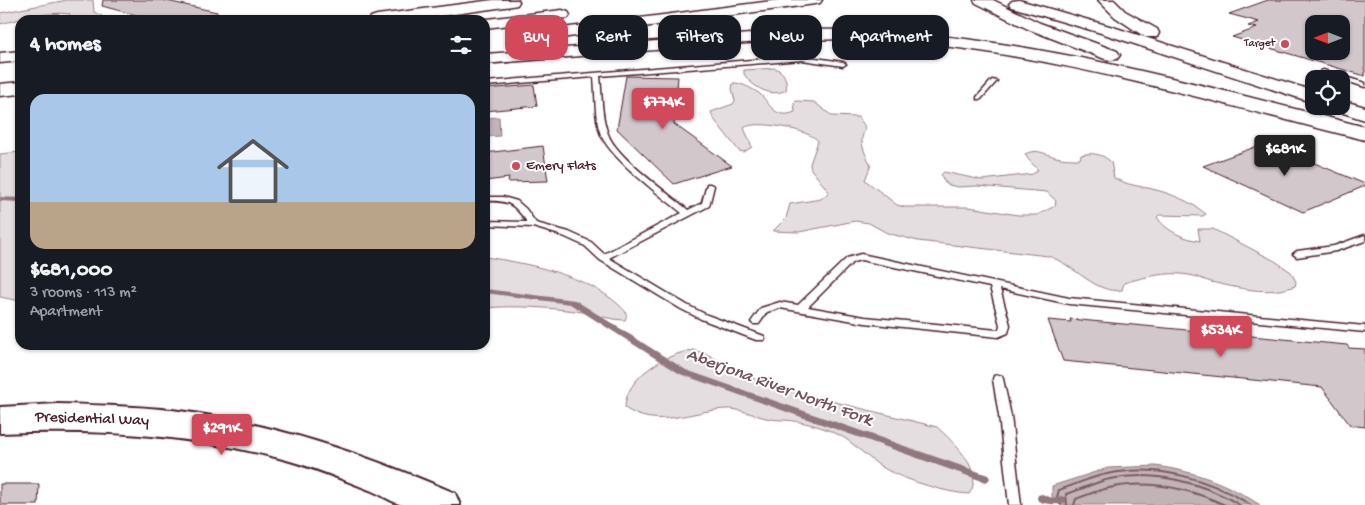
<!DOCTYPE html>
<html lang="en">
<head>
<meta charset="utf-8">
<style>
  :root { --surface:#171b24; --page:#20242c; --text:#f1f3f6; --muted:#9ea1a6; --accent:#d1495b }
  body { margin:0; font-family:"Gochi Hand",sans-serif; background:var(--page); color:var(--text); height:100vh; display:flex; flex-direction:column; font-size:19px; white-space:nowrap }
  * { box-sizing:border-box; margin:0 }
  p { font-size:16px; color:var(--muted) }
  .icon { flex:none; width:28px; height:28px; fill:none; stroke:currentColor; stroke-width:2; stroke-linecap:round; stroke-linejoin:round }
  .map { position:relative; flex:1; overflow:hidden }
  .details { position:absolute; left:15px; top:15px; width:475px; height:335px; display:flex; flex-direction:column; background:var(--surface); border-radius:15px; box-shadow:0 1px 4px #0004 }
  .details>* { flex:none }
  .top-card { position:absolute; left:505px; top:15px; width:475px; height:45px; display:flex; gap:10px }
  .needle { width:32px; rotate:270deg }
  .controls { position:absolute; left:1305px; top:15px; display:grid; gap:10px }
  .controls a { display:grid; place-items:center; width:45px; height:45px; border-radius:10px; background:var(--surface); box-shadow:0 1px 4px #0004; font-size:25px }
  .price { position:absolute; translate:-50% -42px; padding:0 11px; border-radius:5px; background:var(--accent); color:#fff; font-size:16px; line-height:32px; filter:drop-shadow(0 1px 2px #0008) }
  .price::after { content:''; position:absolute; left:50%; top:30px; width:15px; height:11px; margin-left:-8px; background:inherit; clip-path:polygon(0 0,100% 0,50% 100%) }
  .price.active { background:#222; color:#fff }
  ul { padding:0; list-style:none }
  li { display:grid; align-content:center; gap:10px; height:265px; padding:0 15px }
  li span { display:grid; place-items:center; height:155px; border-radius:15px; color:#555 }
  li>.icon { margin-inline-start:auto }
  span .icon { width:90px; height:90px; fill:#fffc; stroke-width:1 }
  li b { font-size:21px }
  h2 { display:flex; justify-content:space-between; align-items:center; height:60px; padding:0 15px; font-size:21px }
  .tag { padding:0 18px; border-radius:15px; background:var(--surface); box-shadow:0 1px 4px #0004; font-size:18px; line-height:45px }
  .tag.active { background:var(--accent); color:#fff }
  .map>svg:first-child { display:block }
</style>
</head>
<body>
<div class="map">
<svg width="1365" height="505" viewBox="0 0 1365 505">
  <rect width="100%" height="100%" fill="#fff"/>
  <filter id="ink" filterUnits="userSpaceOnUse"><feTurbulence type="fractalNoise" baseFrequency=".02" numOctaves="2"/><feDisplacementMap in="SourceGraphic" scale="10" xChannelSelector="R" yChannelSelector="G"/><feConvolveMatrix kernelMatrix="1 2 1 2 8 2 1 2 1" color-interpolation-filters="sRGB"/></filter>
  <g filter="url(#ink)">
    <path fill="#e5dee0" stroke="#987e86" d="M67,0H93L94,12L109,20H69L70,14C47,11 22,19 0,24V13Z
      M775,68C784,71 788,81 786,90C771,98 752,87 744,74V70Z
      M733,83C740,82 758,91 762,96C772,108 777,119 795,112L794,103L796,101L814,102L832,116L858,117C870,131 862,128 862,142C863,150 867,158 871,165L865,180L897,205L904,207H969L1018,215H1037L1055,206L1056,201L1047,192L977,186L958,187L949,185L944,181L941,175L944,172L982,180L1033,174L1038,170L1028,159L1025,154C1037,148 1044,154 1056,157C1063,159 1072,159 1080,159L1081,155C1092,152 1103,154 1111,162L1114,178C1127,185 1139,186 1152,189C1170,193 1192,202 1206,214L1203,216L1159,215L1157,217C1165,231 1185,239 1200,241L1198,229H1213L1275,261L1291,272L1296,282L1295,286C1269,296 1238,288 1211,282C1204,280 1197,276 1189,275C1168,271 1144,277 1124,283L1122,290C1096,295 1074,264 1048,256L918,241L887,233L869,223L855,221L799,232L773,231L786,218L790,204L821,199L829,192L811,169L810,164L818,141C811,130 754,119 744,128L752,147L744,152L739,151L713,118L711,112L733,104L735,101L732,89Z
      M20,152V301L0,297V154Z
      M485,257C527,263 586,275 619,305C624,310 629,313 625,320C612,320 597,315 583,312C553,308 515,305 485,308Z
      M693,350L707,354L737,371L770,386L937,427C953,442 986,471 969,494C947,493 909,481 889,471C873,463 860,449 846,439C832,430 815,425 800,422C789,419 776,421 766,418C753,415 738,408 725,409C691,411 656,430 625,408C625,377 666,354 693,350Z"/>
    <path fill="#c1b3b6" stroke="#91787e" d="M499,117L500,136L485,137V118Z
      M1155,466C1194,471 1227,483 1260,505H1062L1052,502V486L1108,468Z"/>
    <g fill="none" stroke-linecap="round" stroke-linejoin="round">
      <path stroke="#7a5a63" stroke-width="2" d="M1061,505L1057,497L1059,490C1075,485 1090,477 1107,474C1157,463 1209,479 1251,505
        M1067,505L1066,494C1081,490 1095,482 1110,479C1154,470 1202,482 1240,505
        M1074,505L1076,499C1087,495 1098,490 1109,488C1149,479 1188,488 1225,505"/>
      <path fill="#91787e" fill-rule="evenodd" d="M0,197L20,198V202L0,201Z
        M485,289L575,300L686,370L988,475L990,478L988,481L985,482L680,374L570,304L485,293Z
        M1042,494L1052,498L1061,496L1065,497L1066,500L1065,503C1055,505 1048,505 1038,501L1037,498L1038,495Z"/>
    </g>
    <path fill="#d2c7cb" stroke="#4a1f2b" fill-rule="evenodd" d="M103,0H162L217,12L216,20H154L102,6Z
      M1268,0H1365V76L1232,37L1257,28L1248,26L1259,22L1229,14ZM1314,24H1341V51H1314Z
      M626,76L678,77L674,124L732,166L674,184L617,129Z
      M534,85L537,106L485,111V89Z
      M1266,143L1365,184V186L1303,212L1203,166Z
      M543,146L548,181L508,182L509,178L485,181V153Z
      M1070,319L1347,345L1349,348L1365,349V427L1350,425L1322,387L1063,361L1048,320L1071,322Z
      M0,484H39L38,505H0Z"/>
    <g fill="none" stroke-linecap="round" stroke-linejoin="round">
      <g stroke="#4a1f2b" stroke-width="3">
        <path id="lane" d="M802,56L843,62L846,64L843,66L802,60L600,76C602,95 601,116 608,134C616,157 668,193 688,210L702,203L707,184H710L714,186L709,206L609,258L687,305L707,315L764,336L765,338L764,340H756L701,319L681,309L600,260L585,246L563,236L533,227L485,225V221L527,222C513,203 508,200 485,201V197H503L517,201L526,209L536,223L569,232L591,242L604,254L682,213C660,195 612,160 601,135C594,117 596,96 594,77L485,86V82Z
          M1323,70L1365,83V87L1321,73V71Z
          M992,80L997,81L981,99H977V97Z
          M1365,235V241L1336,251L1297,257L1293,254L1297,251L1334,246Z
          M861,254L1069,298L1365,326V332L1069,304L1000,289L1010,325L1008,333L998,337L865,323L780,308L767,312L759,324H753L751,322L761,308L780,302L798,305L847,258ZM861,260L990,287L1000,325L999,329L997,330L865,317L808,307L853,262Z
          M998,375L1002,376L1003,379L1011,416L1021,505H1009L999,416L993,379L994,376Z"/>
      </g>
      <g stroke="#4a1f2b" stroke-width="4">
        <path id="secondary" d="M58,404C96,405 134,406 172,410C271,422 364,454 455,493L460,505C443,505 419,505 403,505C393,503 382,495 372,491C342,479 311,466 279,458C184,434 98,429 0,433V407Z"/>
      </g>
      <g stroke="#4a1f2b" stroke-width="3">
        <path id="highway" d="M493,0H518L519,2L517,5L512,6L412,20H369L371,17L377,15Z
          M780,0H822L820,3L815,4L531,42L525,41L523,37L525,33L531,32Z
          M974,0H993L1040,23L1117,51L1120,55L1117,59L1111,60L1105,59L1028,29L976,3Z
          M1019,0L1113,27L1314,91V103L1101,33L1012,7L1009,4L1012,1Z
          M1098,0H1114L1125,11L1157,29L1159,33L1157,37H1145L1115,17Z
          M562,10L568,12L570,15L568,18L485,28V20H479Z
          M802,30C994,25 1180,80 1365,127V140C1203,100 1042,49 874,40C813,37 751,43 691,47C622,53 553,58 485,64V54Z
          M20,51V61L0,63V53Z
          M20,82V94L0,96V84Z
          M1341,100L1365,107V120L1334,110L1331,106H1341Z"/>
      </g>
      <use href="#lane" fill="#fff" fill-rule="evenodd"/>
      <use href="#secondary" fill="#fff" fill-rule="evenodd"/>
      <use href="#highway" fill="#fff" fill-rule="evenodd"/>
    </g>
  </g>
  <g fill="#d1495b" stroke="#fff" stroke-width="2">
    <circle cx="1285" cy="44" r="5"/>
    <circle cx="516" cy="166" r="5"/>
  </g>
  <g text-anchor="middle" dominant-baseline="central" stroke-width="4" stroke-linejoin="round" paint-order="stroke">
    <g font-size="11" fill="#4a1f2b" stroke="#fff" text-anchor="end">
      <text x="1275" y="44">Target</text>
    </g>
    <g font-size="14" fill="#4a1f2b" stroke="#fff" text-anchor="start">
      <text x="526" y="166">Emery Flats</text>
    </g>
    <g font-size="16" fill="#4a1f2b" stroke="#fff">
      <text transform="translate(92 420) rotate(2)">Presidential Way</text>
    </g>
    <g font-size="18" font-style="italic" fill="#74535c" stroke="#fff">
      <text transform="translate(779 388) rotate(20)">Aberjona River North Fork</text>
    </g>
  </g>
</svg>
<div class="controls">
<a><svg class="needle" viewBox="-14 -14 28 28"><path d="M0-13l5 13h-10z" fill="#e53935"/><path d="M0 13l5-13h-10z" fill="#9ea1a6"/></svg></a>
<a><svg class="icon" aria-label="locate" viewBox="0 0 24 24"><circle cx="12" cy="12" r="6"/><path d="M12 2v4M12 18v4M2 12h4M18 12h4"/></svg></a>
</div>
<b class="price" style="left:663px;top:130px">$774K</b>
<b class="price active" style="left:1285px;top:177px">$681K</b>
<b class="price" style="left:1221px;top:358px">$534K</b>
<b class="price" style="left:222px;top:456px">$291K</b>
<div class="top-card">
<a class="tag active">Buy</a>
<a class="tag">Rent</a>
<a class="tag">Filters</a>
<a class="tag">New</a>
<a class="tag">Apartment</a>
</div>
<section class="details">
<h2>4 homes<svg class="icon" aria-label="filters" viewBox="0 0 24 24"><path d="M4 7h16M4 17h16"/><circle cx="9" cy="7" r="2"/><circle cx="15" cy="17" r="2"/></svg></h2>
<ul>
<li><span style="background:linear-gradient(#a9c7e8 70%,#b9a48a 0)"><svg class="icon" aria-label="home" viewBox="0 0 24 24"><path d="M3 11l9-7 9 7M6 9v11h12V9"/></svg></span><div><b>$681,000</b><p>3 rooms · 113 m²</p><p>Apartment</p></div></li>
</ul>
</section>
</div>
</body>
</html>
